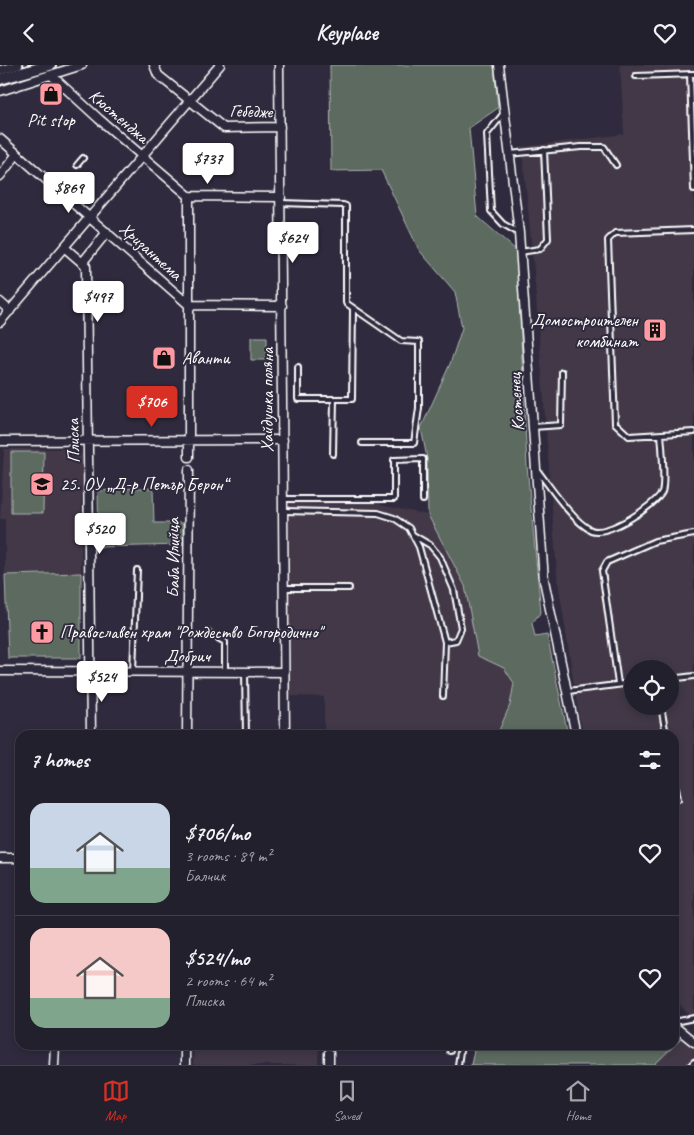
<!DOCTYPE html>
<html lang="en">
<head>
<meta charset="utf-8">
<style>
  :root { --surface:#23202e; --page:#2b2836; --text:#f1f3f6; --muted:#a3a3aa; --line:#403e4a; --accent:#d93025 }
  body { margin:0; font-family:Caveat,sans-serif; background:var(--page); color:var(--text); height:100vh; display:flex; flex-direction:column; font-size:19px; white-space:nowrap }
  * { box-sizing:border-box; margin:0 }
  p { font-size:16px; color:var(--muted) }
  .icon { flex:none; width:28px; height:28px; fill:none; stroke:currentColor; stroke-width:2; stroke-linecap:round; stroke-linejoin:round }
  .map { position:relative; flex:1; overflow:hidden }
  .drawer { position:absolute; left:15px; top:665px; width:664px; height:320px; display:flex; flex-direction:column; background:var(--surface); border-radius:15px; box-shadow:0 2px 8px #0003,0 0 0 1px var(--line) }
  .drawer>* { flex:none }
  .fabs { position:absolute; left:624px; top:595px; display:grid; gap:10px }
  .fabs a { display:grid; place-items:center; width:55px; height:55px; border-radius:50%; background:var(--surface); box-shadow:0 2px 8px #0003,0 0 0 1px var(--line); font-size:25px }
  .price { position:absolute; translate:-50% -42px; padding:0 11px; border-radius:5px; background:#fff; color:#222; font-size:16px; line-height:32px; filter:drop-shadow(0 1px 2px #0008) }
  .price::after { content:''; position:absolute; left:50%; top:30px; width:15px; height:11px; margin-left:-8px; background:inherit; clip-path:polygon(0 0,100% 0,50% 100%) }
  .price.selected { background:var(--accent); color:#fff }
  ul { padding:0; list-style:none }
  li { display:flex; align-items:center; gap:15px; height:125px; padding:0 15px }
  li+li { border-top:1px solid var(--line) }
  li span { display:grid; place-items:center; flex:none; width:140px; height:100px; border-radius:15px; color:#555 }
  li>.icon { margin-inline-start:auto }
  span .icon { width:60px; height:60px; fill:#fffc; stroke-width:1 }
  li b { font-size:21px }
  h2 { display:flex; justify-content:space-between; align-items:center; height:60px; padding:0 15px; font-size:21px }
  header { display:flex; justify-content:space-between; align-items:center; height:65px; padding:0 15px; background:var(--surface); font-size:22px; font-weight:800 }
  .tab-bar { display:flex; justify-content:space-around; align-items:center; height:70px; border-top:1px solid var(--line); background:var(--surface); font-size:14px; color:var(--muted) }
  .tab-bar a { display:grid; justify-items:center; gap:2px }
  .tab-bar .selected { color:var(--accent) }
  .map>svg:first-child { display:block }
</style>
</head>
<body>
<header><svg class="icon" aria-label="back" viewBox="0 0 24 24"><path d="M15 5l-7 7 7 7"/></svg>Keyplace<svg class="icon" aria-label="heart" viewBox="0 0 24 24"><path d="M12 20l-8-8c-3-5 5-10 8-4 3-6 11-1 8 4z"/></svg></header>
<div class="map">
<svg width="694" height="1000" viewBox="0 0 694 1000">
  <rect width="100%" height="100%" fill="#2f2a3d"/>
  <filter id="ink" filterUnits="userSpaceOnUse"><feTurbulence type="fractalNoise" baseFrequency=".02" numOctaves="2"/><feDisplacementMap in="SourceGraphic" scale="10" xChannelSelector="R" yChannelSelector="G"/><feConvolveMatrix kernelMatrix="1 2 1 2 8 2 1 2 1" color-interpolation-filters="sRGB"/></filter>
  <g filter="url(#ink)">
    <path fill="#423746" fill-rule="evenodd" d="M620,0H694V956L674,933V670H584L579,652L557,510L534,207L522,82L624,69ZM632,604H670V641H632Z
      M4,384H77V389H82L81,508L5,510V454H0Z
      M289,430L380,431L381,440L428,450L465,521L478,591L504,603L514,618L510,640L497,670H324V632L289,631Z
      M685,970L694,977V1000H653Z
      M194,980H319L318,1000H193Z"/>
    <path fill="#5b6a61" stroke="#adb4b0" d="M330,0H494L498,43L469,63L477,151L517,186L527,401L541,547L532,558L535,572L547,570L568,670H497L510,640L514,618L504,603L478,591L465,521L428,450L427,393L421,363L450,299L462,263L455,227L419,185L381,105L331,106Z
      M251,272H267V295H251Z
      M11,387H44L43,448H11Z
      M134,423H153L154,458H183V480L99,482L98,426Z
      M81,508V593H8L5,510Z
      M674,961L685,970L654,1000H471L475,980H674Z"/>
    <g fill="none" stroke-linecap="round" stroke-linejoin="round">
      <g stroke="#fff" stroke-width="8">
        <path id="lane" d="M690,9L694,124
          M636,11L694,9
          M504,48L487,69L491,146L503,159L519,168
          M509,89L581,82H604L616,100
          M77,100L83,93
          M57,124L64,115
          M281,138L343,140L346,141V238L401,276L419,277V343L414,378H362
          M694,165L615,168L608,175L615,358L629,371L694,367
          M520,187L540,184L548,174L544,85
          M298,302V334H352L353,243
          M533,362L561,360L562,307
          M333,389L334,334
          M537,405C549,420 573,457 591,465C607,472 655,441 662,427C665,419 662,380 661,369
          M283,434H394V395L423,394V435
          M283,446L378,448L394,453L409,463L419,482L445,577L443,631
          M413,470L430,480L440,492L454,525L461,563L456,575L445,577
          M284,523H349
          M209,568L225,577V606
          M133,606L137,505
          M245,607L246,670
          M670,614L694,611
          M618,619L602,506L607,497L655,476L694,469
          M568,626L632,618
          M661,641L666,670
          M674,711L678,734
          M674,957L694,953
          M450,986L451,980
          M458,1000L461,980
          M691,1000L694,997"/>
      </g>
      <g stroke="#fff" stroke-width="11">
        <path id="street" d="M154,0L158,10L224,63L280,62
          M279,0L285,670
          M499,0L519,168L544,515L576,670
          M0,5L18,0
          M51,10L99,54L189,131L281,132
          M0,26L82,0
          M0,74L189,240L282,241
          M0,111L17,89
          M64,182L86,201L91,670
          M82,198L107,167
          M0,237L10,246
          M0,257L220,0
          M0,376L283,375
          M189,392V131
          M0,606L284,607
          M187,670L189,405
          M0,793H20
          M674,961L694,977
          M185,980V1000
          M54,1000L55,980
          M329,1000V988"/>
      </g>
      <g stroke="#fff" stroke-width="14">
        <path id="secondary" d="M0,14L50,0"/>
      </g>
      <use href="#lane" stroke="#2f2a3d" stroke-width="4"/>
      <use href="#street" stroke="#2f2a3d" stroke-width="8"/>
      <use href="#secondary" stroke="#2f2a3d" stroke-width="10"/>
    </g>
  </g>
  <defs>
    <g id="shop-square" transform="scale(1.25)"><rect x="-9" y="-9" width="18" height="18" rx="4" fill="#ff9aa2" stroke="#2f2a3d"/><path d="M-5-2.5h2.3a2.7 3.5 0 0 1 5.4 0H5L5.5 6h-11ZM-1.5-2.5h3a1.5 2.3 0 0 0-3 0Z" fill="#111"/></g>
    <g id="building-square" transform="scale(1.25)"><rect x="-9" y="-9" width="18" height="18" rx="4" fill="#ff9aa2" stroke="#2f2a3d"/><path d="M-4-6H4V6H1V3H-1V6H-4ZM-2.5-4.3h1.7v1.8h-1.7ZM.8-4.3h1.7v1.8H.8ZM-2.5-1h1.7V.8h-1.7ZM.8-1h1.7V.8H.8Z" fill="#111"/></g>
    <g id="school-square" transform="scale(1.25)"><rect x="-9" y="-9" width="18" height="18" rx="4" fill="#ff9aa2" stroke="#2f2a3d"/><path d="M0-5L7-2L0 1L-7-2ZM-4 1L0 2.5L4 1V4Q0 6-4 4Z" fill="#111"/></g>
    <g id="church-square" transform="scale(1.25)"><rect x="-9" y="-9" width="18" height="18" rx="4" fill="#ff9aa2" stroke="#2f2a3d"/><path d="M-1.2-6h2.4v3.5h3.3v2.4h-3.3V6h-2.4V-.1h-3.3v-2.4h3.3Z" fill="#111"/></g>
  </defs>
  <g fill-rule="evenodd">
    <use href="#shop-square" x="51" y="29"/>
    <use href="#building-square" x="655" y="265"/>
    <use href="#shop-square" x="164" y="293"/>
    <use href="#school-square" x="42" y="419"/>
    <use href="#church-square" x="42" y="567"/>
  </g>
  <g text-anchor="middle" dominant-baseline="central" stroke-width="4" stroke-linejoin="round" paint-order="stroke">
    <g font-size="18" fill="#fff" stroke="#2f2a3d">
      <text transform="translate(251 46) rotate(2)">Гебедже</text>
      <text transform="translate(119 51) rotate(41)">Кюстенджа</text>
      <text transform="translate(151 186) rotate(42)">Хризантема</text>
      <text transform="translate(267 335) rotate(-90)">Хайдушка поляна</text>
      <text transform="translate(516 337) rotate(-94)">Костенец</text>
      <text transform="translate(73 376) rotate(-91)">Плиска</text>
      <text transform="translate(173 493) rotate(-90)">Баба Илийца</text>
      <text x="187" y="591">Добрич</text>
    </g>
    <g font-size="18" fill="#fff" stroke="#2f2a3d" text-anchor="start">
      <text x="51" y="55" text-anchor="middle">Pit stop</text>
      <text x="638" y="255" text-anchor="end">Домостроителен<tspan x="638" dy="21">комбинат</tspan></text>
      <text x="182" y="293">Аванти</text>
      <text x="60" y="419">25. ОУ „Д-р Петър Берон“</text>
      <text x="60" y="567">Православен храм "Рождество Богородично"</text>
    </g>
  </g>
</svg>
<div class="fabs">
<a><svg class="icon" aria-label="locate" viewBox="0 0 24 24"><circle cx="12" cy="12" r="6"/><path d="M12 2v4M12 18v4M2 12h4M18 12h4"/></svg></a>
</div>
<b class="price" style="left:208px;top:120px">$737</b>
<b class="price" style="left:69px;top:149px">$869</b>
<b class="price" style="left:293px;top:199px">$624</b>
<b class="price" style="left:98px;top:258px">$497</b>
<b class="price selected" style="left:152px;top:363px">$706</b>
<b class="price" style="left:100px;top:490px">$520</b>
<b class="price" style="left:102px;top:638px">$524</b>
<section class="drawer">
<h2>7 homes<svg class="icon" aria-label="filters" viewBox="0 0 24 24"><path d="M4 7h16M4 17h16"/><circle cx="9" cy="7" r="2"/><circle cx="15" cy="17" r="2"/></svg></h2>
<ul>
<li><span style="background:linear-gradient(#c9d6e8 65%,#7fa58c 0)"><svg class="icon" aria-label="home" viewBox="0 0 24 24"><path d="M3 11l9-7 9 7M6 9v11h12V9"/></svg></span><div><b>$706/mo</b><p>3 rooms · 89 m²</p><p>Балчик</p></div><svg class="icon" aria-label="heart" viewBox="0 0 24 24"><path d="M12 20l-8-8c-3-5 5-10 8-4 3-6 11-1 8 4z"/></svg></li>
<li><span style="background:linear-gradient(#f6c9c9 70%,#7fa58c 0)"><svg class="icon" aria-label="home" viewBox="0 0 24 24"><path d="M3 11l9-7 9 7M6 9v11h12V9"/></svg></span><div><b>$524/mo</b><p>2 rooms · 64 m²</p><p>Плиска</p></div><svg class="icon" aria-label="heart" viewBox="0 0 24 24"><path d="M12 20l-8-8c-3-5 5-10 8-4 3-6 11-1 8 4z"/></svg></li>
</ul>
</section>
</div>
<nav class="tab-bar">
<a class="selected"><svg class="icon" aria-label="map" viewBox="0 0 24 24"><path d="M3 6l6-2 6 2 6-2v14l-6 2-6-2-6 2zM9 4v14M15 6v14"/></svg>Map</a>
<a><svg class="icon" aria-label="saved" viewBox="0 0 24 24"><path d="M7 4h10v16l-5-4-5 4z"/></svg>Saved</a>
<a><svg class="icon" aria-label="home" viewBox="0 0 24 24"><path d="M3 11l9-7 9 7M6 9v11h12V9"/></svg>Home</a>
</nav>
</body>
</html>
